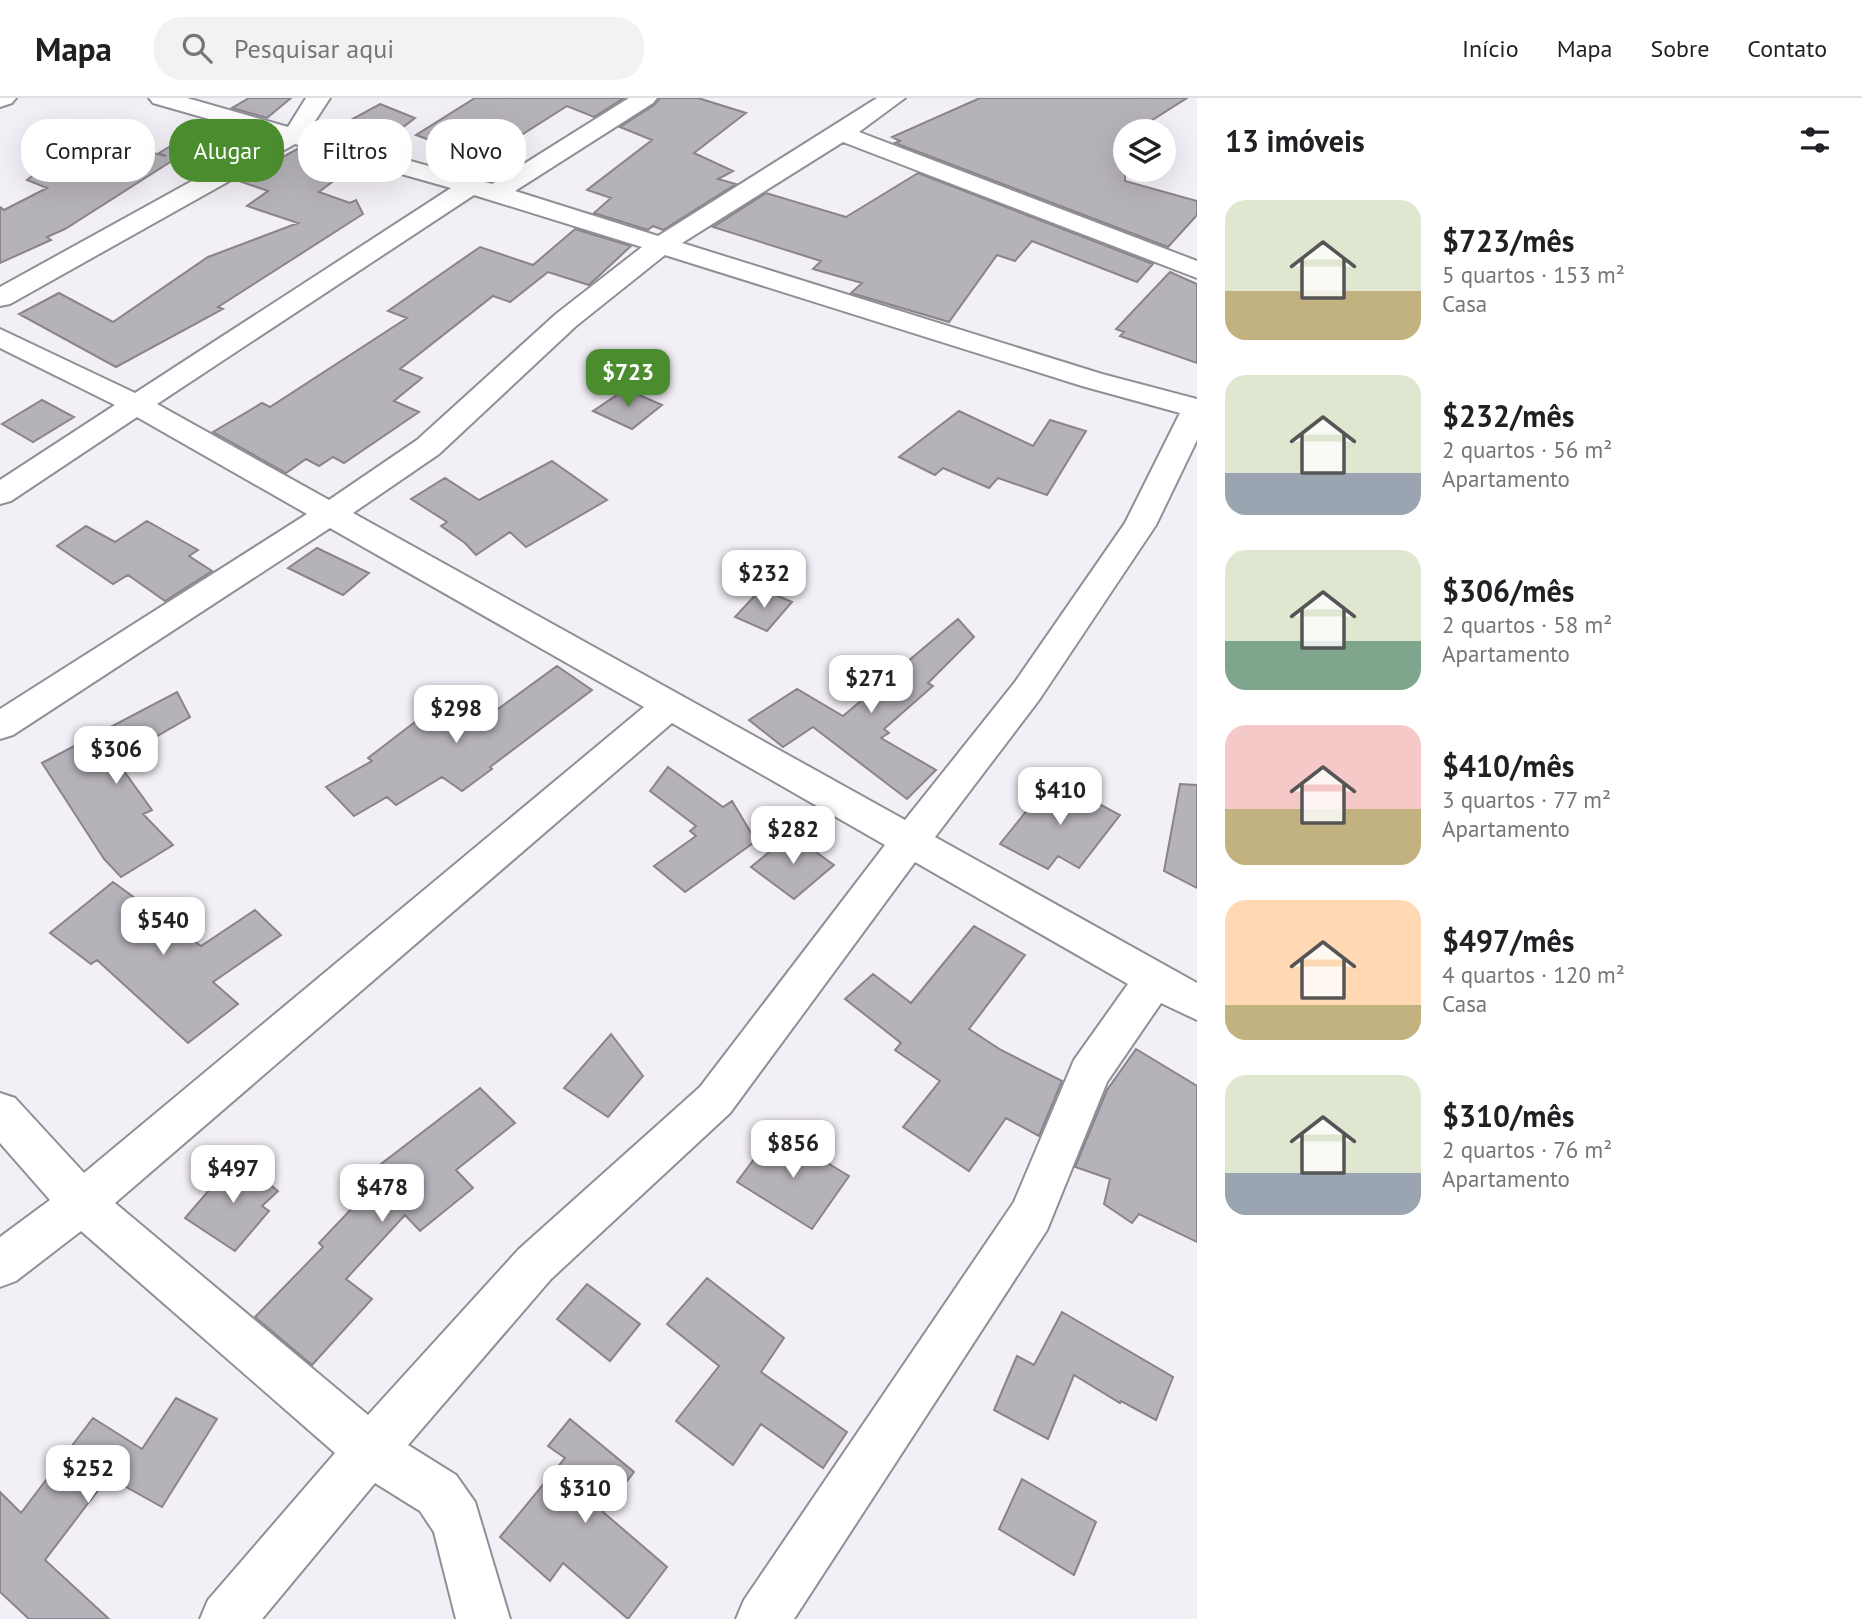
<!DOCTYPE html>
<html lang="pt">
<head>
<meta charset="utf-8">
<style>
  :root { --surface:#fff; --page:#f2f2f2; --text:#202124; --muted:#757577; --line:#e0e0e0; --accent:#4b8c2f }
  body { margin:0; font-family:"PT Sans",sans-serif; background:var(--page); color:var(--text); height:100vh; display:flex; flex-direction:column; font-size:26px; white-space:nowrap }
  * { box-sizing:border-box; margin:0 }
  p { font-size:23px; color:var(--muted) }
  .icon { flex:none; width:38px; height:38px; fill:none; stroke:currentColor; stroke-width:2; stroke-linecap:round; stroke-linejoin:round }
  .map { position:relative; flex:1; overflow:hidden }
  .drawer { display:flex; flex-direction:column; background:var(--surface); width:665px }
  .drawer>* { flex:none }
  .top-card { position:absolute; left:21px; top:21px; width:665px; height:63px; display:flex; gap:14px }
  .buttons { position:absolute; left:1113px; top:21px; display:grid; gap:14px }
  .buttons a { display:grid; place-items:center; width:63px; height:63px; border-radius:50%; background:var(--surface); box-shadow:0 7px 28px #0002; font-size:35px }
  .price { position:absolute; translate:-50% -60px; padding:0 16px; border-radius:14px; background:#fff; color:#222; font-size:23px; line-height:46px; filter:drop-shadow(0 2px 4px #0008) }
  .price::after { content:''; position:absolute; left:50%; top:42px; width:21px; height:16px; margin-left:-10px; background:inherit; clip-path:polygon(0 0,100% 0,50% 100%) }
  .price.on { background:var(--accent); color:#fff }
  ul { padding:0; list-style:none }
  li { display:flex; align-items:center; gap:21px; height:175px; padding:0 28px }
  li span { display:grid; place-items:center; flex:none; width:196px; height:140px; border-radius:21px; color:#555 }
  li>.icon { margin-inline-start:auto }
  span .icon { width:84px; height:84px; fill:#fffc; stroke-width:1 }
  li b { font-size:30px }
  h2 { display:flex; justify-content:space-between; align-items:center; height:84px; padding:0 28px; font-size:30px }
  .pill { padding:0 24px; border-radius:28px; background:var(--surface); box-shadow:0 7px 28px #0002; font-size:24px; line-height:63px }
  .pill.on { background:var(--accent); color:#fff }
  header { display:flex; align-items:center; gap:42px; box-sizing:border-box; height:98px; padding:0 35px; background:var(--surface); border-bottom:2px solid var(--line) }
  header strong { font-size:33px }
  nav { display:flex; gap:38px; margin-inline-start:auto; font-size:24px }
  .search { width:490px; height:63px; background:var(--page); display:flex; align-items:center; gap:18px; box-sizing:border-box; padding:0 24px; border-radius:28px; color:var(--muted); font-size:26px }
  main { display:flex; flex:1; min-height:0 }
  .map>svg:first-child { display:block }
</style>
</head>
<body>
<header>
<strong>Mapa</strong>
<div class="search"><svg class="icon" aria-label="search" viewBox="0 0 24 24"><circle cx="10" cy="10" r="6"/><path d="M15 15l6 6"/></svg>Pesquisar aqui</div>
<nav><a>Início</a><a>Mapa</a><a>Sobre</a><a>Contato</a></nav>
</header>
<main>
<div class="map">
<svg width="1197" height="1521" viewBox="0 0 1197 1521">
  <rect width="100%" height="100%" fill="#f3eff6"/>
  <path fill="#b6b2b9" stroke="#89848b" stroke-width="2" d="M249,0H291L267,20L232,10Z
    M475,0H624L594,19L567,8L482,62L416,37Z
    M660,0H698L746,15L694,55L733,73L718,81L736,86L663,132L653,128L648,132L594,115L611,100L587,92L652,42L620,29L654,7Z
    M980,0H1187L1135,33H1125V83L1197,103V117L1168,149L895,45L900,43L892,39Z
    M380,6L415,20L376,50L325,36Z
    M210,24L249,35L206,72L175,61L65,131L47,139L51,142L0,165V109L4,112L47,90L27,82L83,39L166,58L159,55Z
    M299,50L356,66L319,94L350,105L356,102L363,116L218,209L223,211L116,269L19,216L59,195L113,224L208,159L298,125L247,108L268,93L239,83Z
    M918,75L1153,166L1137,184L1032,143L1015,163L997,157L949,224L851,195L862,185L813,171L821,163L713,129L766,95L846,119Z
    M575,131L631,148L589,187L548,174L510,204L493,198L400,271L422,280L394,303L419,314L344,365L333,359L319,368L306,361L286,375L213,334L262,305L270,309L407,220L388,213L480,149L533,167Z
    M1170,174L1197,186V265L1120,238L1124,234L1116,231Z
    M626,291L662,307L632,331L593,313Z
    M42,302L74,319L33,344L2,326Z
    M959,313L1033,348L1050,322L1086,333L1047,397L998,380L989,390L943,370L935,377L899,359Z
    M552,363L607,402L526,449L510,434L476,457L465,445L441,428L447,424L411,401L445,380L479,402Z
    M147,423L198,452L189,458L212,473L165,503L128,477L113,486L57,448L86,428L115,444Z
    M317,450L369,475L343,497L288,470Z
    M761,491L792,504L767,533L735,519Z
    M958,521L974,539L928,585L933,588L884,631L889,635L881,640L936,672L907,701L813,629L783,649L749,622L797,591L843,618Z
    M557,568L592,592L490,669L492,671L462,693L442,679L396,707L387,699L354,718L326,689L372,663L368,660L441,604L476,627Z
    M177,594L190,619L116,662L152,712L143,716L173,747L121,779L104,761L42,665Z
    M668,669L723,709L732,703L756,743L685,794L654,768L696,738L690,733L696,728L650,693Z
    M1052,681L1120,717L1079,770L1058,758L1048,771L1000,746Z
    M1180,686L1197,687V790L1164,773Z
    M791,736L834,767L794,801L751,769Z
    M113,784L201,848L255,812L281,837L213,884L238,906L188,945L97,862L91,866L50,835Z
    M974,828L1025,857L969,931L1001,952L1062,983L1039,1038L1006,1020L969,1073L903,1029L940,983L895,952L901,945L845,901L873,876L911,905Z
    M611,936L643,978L608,1019L564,990Z
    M1136,951L1197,988V1144L1139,1116L1132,1125L1104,1106L1110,1081L1075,1069L1107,992Z
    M480,990L515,1025L456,1072L473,1090L420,1133L405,1117L346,1181L372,1201L312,1267L255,1219L323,1149L319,1145L376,1085L368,1076Z
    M775,1033L849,1078L812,1131L737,1084Z
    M237,1060L278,1093L262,1108L269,1113L235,1153L185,1120Z
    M707,1180L784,1240L761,1274L847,1334L823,1370L761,1326L733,1367L676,1323L719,1268L667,1226Z
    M587,1186L640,1226L610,1263L557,1221Z
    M1062,1214L1173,1279L1156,1322L1121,1303L1120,1305L1074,1277L1048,1341L994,1312L1017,1258L1034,1267Z
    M176,1300L217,1321L162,1409L108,1379L45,1462L109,1521H29L0,1494V1394L21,1415L93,1320L142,1351Z
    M570,1321L634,1374L603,1414L667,1469L628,1521L563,1465L550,1483L500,1439L565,1360L548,1348Z
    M1022,1381L1096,1424L1074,1477L999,1431Z"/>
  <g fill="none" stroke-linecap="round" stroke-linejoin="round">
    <g stroke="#928e95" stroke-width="4">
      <path id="minor" d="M0,0H16L12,5L0,9Z
        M149,0H187L288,29L306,0H330L308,34L492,86L629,0H657L653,5L515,93L658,138L877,0H905L859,34L1197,163V180L843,44L682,145L1102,276L1197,301V342L1156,427L1039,602L935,739L1197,885V922L1161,905L1107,984L1047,1132L794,1521H736L744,1502L1014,1104L1074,962L1128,886L915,764L730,1015L551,1181L408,1347L456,1377L475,1404L510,1521H456L434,1434L420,1413L375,1385L262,1521H200L208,1502L335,1355L81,1133L16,1183L0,1189V1139L50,1102L0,1045V995L15,1000L84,1075L644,609L330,430L13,637L0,641V611L307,416L137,319L11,403L0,406V382L115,307L0,250V231L135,295L451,90L295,46L10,206L0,208V189L272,39L153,5ZM474,97L642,149L556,216L417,342L329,402L157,306ZM665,157L1082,288L1180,315L1125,425L1015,584L905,722L353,415L439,356L576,228ZM672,625L885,747L700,989L519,1151L368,1317L115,1105Z"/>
    </g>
    <use href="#minor" fill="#fff" fill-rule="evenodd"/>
  </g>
</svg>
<div class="buttons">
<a><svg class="icon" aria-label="layers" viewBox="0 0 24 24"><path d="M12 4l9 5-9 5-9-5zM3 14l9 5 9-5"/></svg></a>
</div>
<b class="price on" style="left:628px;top:311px">$723</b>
<b class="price" style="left:764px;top:512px">$232</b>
<b class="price" style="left:871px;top:617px">$271</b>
<b class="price" style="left:456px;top:647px">$298</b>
<b class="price" style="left:116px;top:688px">$306</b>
<b class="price" style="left:1060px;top:729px">$410</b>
<b class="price" style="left:793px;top:768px">$282</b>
<b class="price" style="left:163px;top:859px">$540</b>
<b class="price" style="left:793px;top:1082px">$856</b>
<b class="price" style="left:233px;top:1107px">$497</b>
<b class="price" style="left:382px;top:1126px">$478</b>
<b class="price" style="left:88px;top:1407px">$252</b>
<b class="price" style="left:585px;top:1427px">$310</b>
<div class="top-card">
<a class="pill">Comprar</a>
<a class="pill on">Alugar</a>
<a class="pill">Filtros</a>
<a class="pill">Novo</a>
</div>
</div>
<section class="drawer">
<h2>13 imóveis<svg class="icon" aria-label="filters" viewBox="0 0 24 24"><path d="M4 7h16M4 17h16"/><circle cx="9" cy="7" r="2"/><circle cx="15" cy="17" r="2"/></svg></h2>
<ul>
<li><span style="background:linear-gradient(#dfe7d0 65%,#c2b280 0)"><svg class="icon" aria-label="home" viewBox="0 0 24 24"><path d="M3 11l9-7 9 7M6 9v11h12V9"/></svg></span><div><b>$723/mês</b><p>5 quartos · 153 m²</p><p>Casa</p></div></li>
<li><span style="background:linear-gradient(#dfe7d0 70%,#9aa5b1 0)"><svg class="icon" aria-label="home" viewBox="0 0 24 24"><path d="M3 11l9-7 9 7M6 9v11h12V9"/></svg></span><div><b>$232/mês</b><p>2 quartos · 56 m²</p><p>Apartamento</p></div></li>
<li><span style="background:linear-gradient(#dfe7d0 65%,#7fa58c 0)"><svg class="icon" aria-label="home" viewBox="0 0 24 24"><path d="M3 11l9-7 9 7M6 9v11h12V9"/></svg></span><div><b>$306/mês</b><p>2 quartos · 58 m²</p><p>Apartamento</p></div></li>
<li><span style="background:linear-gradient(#f6c9c9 60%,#c2b280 0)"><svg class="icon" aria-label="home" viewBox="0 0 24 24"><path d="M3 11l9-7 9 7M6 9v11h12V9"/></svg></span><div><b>$410/mês</b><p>3 quartos · 77 m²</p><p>Apartamento</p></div></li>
<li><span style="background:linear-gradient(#ffd9b3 75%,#c2b280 0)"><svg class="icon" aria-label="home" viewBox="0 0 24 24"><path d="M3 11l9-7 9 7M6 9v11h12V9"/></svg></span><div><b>$497/mês</b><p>4 quartos · 120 m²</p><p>Casa</p></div></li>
<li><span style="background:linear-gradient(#dfe7d0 70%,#9aa5b1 0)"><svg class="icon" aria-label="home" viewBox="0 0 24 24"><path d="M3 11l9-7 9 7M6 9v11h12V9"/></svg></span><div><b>$310/mês</b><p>2 quartos · 76 m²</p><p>Apartamento</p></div></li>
</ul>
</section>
</main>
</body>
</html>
